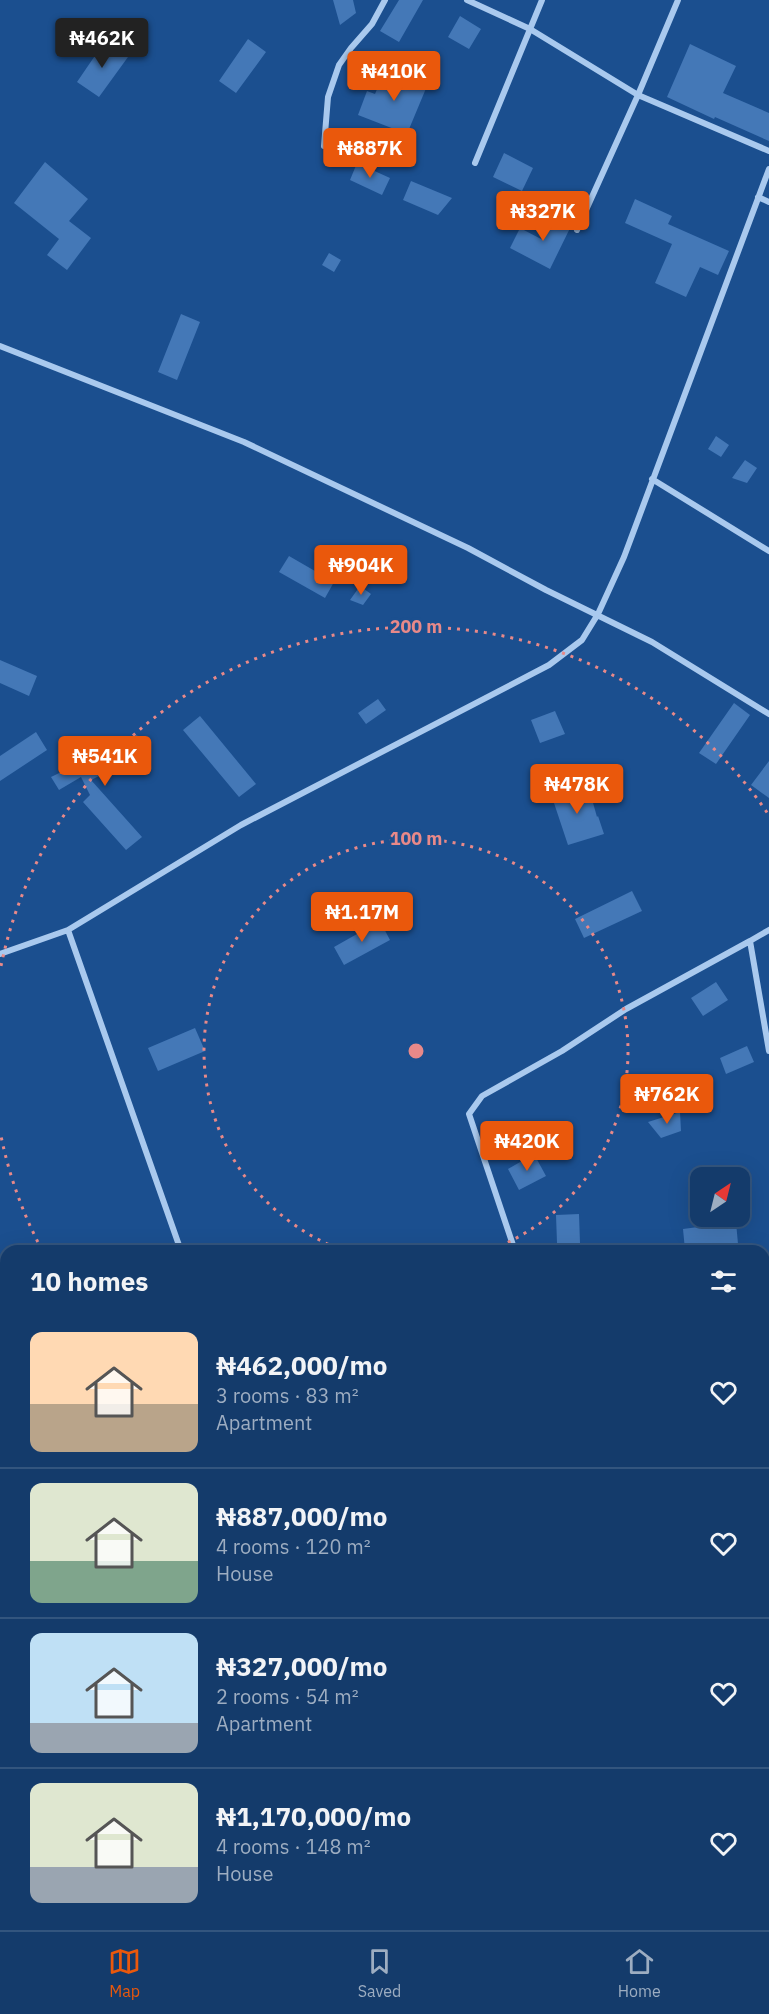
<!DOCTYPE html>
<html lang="en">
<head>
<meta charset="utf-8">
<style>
  :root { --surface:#143b6b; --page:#1d4271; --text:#f1f3f6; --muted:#9dadc1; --line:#33557e; --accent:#ea580c }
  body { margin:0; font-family:"IBM Plex Sans",sans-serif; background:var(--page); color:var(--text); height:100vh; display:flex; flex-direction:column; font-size:22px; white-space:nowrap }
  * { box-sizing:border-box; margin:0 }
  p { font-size:20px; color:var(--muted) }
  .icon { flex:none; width:33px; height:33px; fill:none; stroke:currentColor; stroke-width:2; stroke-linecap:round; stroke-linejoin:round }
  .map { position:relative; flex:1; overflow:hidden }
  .details { position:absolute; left:0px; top:1245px; width:770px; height:686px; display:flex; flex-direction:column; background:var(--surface); border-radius:18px 18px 0 0; box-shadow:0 6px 24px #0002,0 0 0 2px var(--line) }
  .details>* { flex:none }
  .needle { width:39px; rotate:35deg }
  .buttons { position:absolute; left:690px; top:1167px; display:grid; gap:12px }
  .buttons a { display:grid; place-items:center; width:60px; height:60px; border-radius:12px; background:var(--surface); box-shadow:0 6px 24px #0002,0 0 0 2px var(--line); font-size:30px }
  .price { position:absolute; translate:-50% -51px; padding:0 14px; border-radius:6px; background:var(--accent); color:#fff; font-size:20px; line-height:39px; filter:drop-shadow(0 2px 3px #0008) }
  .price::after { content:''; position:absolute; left:50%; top:36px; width:18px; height:14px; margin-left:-9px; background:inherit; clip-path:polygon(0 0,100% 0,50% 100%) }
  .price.current { background:#222; color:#fff }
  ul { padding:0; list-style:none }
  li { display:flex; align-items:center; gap:18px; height:150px; padding:0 30px }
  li+li { border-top:2px solid var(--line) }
  li span { display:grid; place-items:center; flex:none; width:168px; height:120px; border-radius:12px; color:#555 }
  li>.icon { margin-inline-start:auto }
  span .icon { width:72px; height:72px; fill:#fffc; stroke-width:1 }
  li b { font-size:26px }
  h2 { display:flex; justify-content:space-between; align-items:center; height:72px; padding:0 30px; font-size:26px }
  .tab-bar { display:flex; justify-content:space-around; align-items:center; height:84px; border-top:2px solid var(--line); background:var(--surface); font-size:16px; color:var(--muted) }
  .tab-bar a { display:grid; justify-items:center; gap:3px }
  .tab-bar .current { color:var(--accent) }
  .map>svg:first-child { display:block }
</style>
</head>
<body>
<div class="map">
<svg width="769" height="1930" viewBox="0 0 769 1930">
  <rect width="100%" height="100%" fill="#1b4f8f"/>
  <path fill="#4478b7" d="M333,0H353L356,13L340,25Z
    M399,0H423L399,42L380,31Z
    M460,16L481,29L469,49L448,37Z
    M248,39L266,52L236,93L219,81Z
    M105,41L128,57L99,97L77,82Z
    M690,44L736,66L723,93L769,113V141L715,117L714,119L667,97Z
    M386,68L427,86L407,134L358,115L367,91L375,94Z
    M504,153L533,168L522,191L493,177Z
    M45,162L88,199L69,221L91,238L67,270L47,255L59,239L14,203Z
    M357,163L390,178L382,195L350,180Z
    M411,181L452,198L438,215L403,200Z
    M635,199L672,216L668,224L729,251L718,275L700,267L686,297L655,283L672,244L625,223Z
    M556,213L573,222L550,269L510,248L520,228L543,240Z
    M329,253L341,260L334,272L322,265Z
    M181,314L200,322L177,380L158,372Z
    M716,436L729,445L721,457L708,449Z
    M745,460L757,468L747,483L732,478Z
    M289,556L334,582L325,598L279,572Z
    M360,586L371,594L363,605L350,600Z
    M0,660L37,676L29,696L0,683Z
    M378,699L386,710L366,724L358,713Z
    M734,703L750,715L716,764L699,753Z
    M555,711L565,734L540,743L531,720Z
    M200,716L256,784L239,797L183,730Z
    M36,732L47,750L0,781V756Z
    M137,735L146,753L91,780L142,837L126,850L83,802L90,795L81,777L59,790L51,777Z
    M769,761V798L751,785Z
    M588,785L597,817L598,816L604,834L568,845L551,794Z
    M632,891L642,911L584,938L575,919Z
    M380,921L390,940L344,965L334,947Z
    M716,982L728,1000L703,1016L691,998Z
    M195,1028L205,1051L158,1071L148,1048Z
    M747,1046L754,1062L726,1074L720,1058Z
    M680,1112L681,1131L661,1138L648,1122Z
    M534,1154L546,1176L519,1190L508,1169Z
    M579,1214L580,1243H557L556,1215Z
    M736,1222L738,1244L685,1250L683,1229Z"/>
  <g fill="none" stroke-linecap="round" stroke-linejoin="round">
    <path stroke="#a9c9ee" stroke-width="6" d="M467,0L530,29L638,95L678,0
      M324,146L328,97L339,65L351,48L372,24L385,0
      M475,163L542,0
      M758,197L769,202
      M577,230L638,95L769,151
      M0,346L244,442L468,548L546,590L652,642L769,714
      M652,479L769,551
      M68,930L181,1251
      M769,930L750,941L769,1051
      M0,954L68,930L241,825L549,665L582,640L598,614L624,557L769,169
      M515,1251L469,1114L482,1096L562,1051L626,1009L750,941
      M764,1409L769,1407
      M764,1790L769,1791
      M407,1924L408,1930
      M562,1924V1930
      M710,1924V1930"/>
  </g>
  <g fill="none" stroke="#e88989" stroke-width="3" stroke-dasharray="3 6">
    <path d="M345 1251A212 212 0 1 1 487 1251"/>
    <path d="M42 1250A424 424 0 0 1 1 1136M1 966A424 424 0 0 1 768 814"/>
  </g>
  <circle cx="416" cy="1051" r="9" fill="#e88989" stroke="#1b4f8f" stroke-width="3"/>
  <g font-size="18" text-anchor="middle" font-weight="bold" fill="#e88989" stroke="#1b4f8f" stroke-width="6" stroke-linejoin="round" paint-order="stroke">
    <text x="416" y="633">200 m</text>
    <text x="416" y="845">100 m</text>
  </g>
</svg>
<div class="buttons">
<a><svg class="needle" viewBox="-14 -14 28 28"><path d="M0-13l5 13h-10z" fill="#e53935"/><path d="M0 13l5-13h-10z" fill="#9dadc1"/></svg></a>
</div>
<b class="price current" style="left:102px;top:69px">₦462K</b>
<b class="price" style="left:394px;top:102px">₦410K</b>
<b class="price" style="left:370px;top:179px">₦887K</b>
<b class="price" style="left:543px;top:242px">₦327K</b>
<b class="price" style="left:361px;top:596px">₦904K</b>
<b class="price" style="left:105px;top:787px">₦541K</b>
<b class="price" style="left:577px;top:815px">₦478K</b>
<b class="price" style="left:362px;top:943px">₦1.17M</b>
<b class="price" style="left:667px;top:1125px">₦762K</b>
<b class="price" style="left:527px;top:1172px">₦420K</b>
<section class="details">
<h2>10 homes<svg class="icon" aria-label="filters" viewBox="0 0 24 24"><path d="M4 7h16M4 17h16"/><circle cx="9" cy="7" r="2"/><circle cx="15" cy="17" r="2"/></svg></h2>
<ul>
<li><span style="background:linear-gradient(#ffd9b3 60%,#b9a48a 0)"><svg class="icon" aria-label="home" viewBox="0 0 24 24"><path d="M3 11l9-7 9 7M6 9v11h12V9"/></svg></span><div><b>₦462,000/mo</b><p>3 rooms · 83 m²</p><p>Apartment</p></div><svg class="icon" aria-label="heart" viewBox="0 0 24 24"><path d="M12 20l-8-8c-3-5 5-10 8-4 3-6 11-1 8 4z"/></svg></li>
<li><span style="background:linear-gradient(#dfe7d0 65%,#7fa58c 0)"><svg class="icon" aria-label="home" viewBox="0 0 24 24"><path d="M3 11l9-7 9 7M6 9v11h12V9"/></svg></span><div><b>₦887,000/mo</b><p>4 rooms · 120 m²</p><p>House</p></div><svg class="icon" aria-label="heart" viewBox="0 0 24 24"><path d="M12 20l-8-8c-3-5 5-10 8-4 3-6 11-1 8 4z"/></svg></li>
<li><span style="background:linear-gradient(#bfe0f5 75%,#9aa5b1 0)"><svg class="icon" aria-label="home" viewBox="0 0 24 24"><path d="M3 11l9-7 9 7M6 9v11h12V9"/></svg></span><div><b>₦327,000/mo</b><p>2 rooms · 54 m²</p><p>Apartment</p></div><svg class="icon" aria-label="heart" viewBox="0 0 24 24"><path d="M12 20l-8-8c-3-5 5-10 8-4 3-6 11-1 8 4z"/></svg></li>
<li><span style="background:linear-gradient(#dfe7d0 70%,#9aa5b1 0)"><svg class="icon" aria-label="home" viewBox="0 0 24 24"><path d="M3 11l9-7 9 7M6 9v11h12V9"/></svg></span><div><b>₦1,170,000/mo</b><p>4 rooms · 148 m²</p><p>House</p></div><svg class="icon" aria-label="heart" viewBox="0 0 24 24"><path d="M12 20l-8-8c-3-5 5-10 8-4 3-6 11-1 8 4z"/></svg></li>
</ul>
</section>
</div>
<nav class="tab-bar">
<a class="current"><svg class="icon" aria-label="map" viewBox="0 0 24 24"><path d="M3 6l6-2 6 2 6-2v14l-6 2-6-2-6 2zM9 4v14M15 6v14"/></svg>Map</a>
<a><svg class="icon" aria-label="saved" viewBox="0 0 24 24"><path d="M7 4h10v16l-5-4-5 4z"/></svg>Saved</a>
<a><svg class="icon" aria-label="home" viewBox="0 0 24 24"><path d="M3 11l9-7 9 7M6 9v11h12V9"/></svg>Home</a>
</nav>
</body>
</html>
